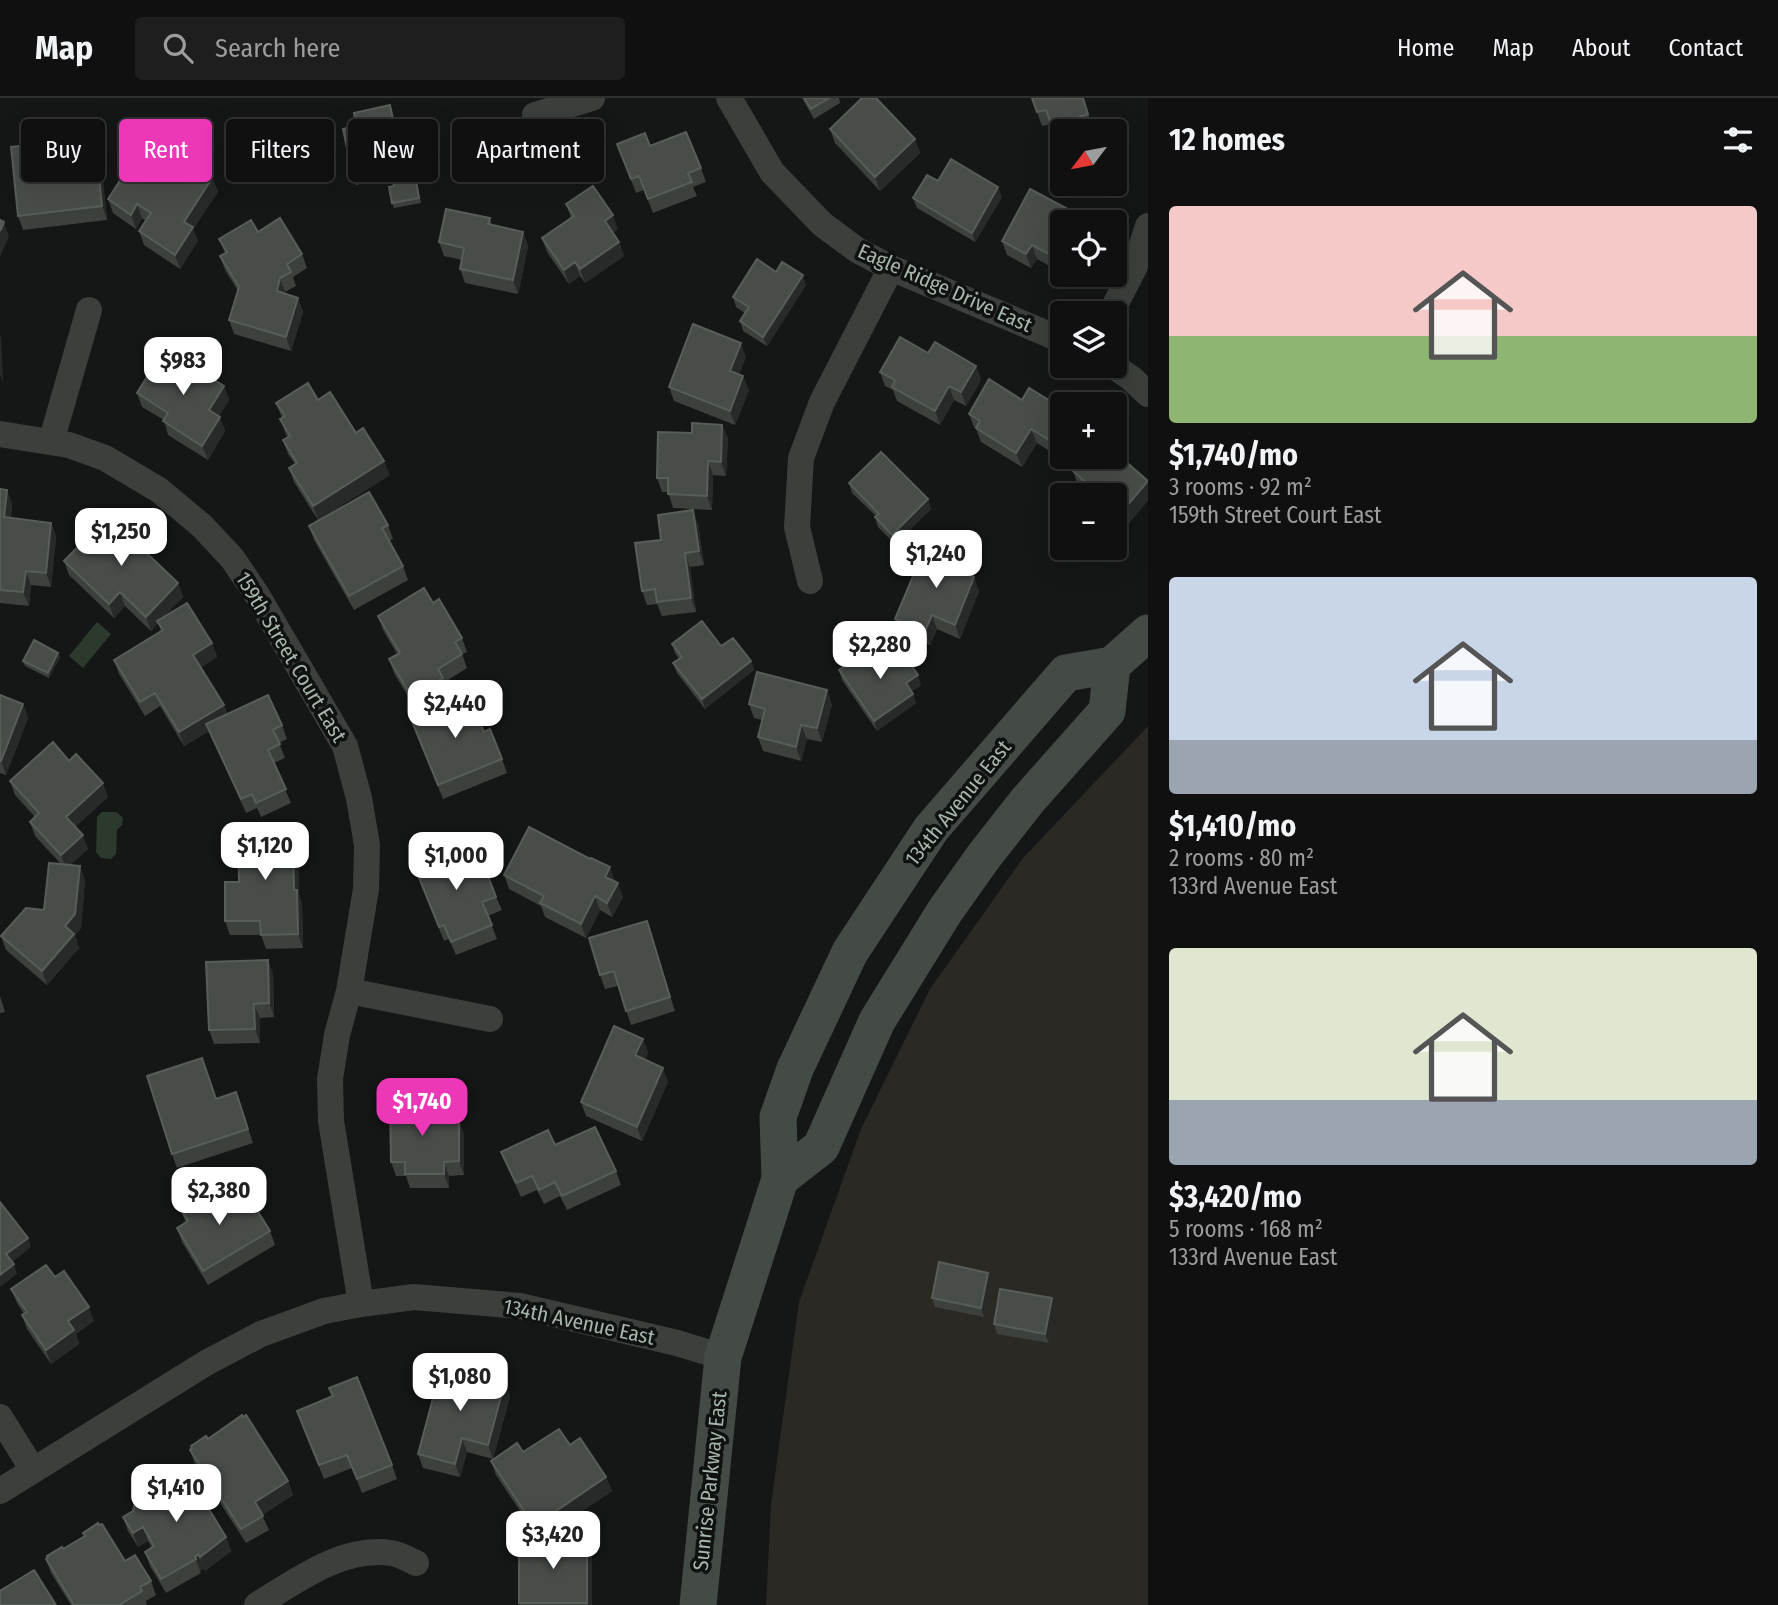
<!DOCTYPE html>
<html lang="en">
<head>
<meta charset="utf-8">
<style>
  :root { --surface:#101010; --page:#1e1e1e; --text:#f1f3f6; --muted:#9c9d9f; --line:#303030; --accent:#ec37b6 }
  body { margin:0; font-family:"Fira Sans Condensed",sans-serif; background:var(--page); color:var(--text); height:100vh; display:flex; flex-direction:column; font-size:26px; white-space:nowrap }
  * { box-sizing:border-box; margin:0 }
  p { font-size:23px; color:var(--muted) }
  .icon { flex:none; width:38px; height:38px; fill:none; stroke:currentColor; stroke-width:2; stroke-linecap:round; stroke-linejoin:round }
  .map { position:relative; flex:1; overflow:hidden }
  .sheet { display:flex; flex-direction:column; background:var(--surface); width:630px }
  .sheet>* { flex:none }
  .top-card { position:absolute; left:21px; top:21px; width:665px; height:63px; display:flex; gap:14px }
  .needle { width:46px; rotate:238deg }
  .buttons { position:absolute; left:1050px; top:21px; display:grid; gap:14px }
  .buttons a { display:grid; place-items:center; width:77px; height:77px; border-radius:7px; background:var(--surface); box-shadow:0 7px 28px #0002,0 0 0 2px var(--line); font-size:35px }
  .price { position:absolute; translate:-50% -60px; padding:0 16px; border-radius:14px; background:#fff; color:#222; font-size:23px; line-height:46px; filter:drop-shadow(0 2px 4px #0008) }
  .price::after { content:''; position:absolute; left:50%; top:42px; width:21px; height:16px; margin-left:-10px; background:inherit; clip-path:polygon(0 0,100% 0,50% 100%) }
  .price.selected { background:var(--accent); color:#fff }
  ul { padding:0; list-style:none }
  li { display:grid; align-content:center; gap:14px; height:371px; padding:0 21px }
  li span { display:grid; place-items:center; height:217px; border-radius:7px; color:#555 }
  li>.icon { margin-inline-start:auto }
  span .icon { width:126px; height:126px; fill:#fffc; stroke-width:1 }
  li b { font-size:30px }
  h2 { display:flex; justify-content:space-between; align-items:center; height:84px; padding:0 21px; font-size:30px }
  .pill { padding:0 24px; border-radius:7px; background:var(--surface); box-shadow:0 7px 28px #0002,0 0 0 2px var(--line); font-size:24px; line-height:63px }
  .pill.selected { background:var(--accent); color:#fff }
  header { display:flex; align-items:center; gap:42px; box-sizing:border-box; height:98px; padding:0 35px; background:var(--surface); border-bottom:2px solid var(--line) }
  header strong { font-size:33px }
  nav { display:flex; gap:38px; margin-inline-start:auto; font-size:24px }
  .search { width:490px; height:63px; background:var(--page); display:flex; align-items:center; gap:18px; box-sizing:border-box; padding:0 24px; border-radius:7px; color:var(--muted); font-size:26px }
  main { display:flex; flex:1; min-height:0 }
  .map>svg:first-child { display:block }
</style>
</head>
<body>
<header>
<strong>Map</strong>
<div class="search"><svg class="icon" aria-label="search" viewBox="0 0 24 24"><circle cx="10" cy="10" r="6"/><path d="M15 15l6 6"/></svg>Search here</div>
<nav><a>Home</a><a>Map</a><a>About</a><a>Contact</a></nav>
</header>
<main>
<div class="map">
<svg width="1148" height="1507" viewBox="0 0 1148 1507">
  <rect width="100%" height="100%" fill="#151616"/>
  <path fill="#2b2923" d="M1148,628V1507H766L771,1406L799,1204L861,1031L930,891L1023,760Z"/>
  <path fill="#2b3a2c" d="M97,524L111,536L83,570L69,558Z
    M102,714H117L123,720L122,727L117,732L116,756L111,761L101,760L96,754L97,719Z"/>
  <g fill="none" stroke-linecap="round" stroke-linejoin="round">
    <path stroke="#3b403d" stroke-width="26" d="M729,0L772,74L822,126L857,152L891,170L1062,242
      M535,17L592,0
      M1111,215L1135,168L1148,128
      M1113,268L1131,280L1148,296
      M0,336L69,347L105,360L159,392L202,428L232,460L257,497L345,648L359,700L367,747L366,791L349,893L337,937L330,981L331,1023L361,1206
      M51,344L89,212
      M810,483L797,429L801,360L822,304L891,170
      M349,893L490,921
      M0,1319L33,1372
      M0,1393L206,1265L261,1236L324,1213L361,1206L414,1199L520,1208L677,1245L723,1259
      M257,1507C296,1483 342,1448 391,1455C399,1456 408,1461 416,1465"/>
    <path stroke="#444b47" stroke-width="37" d="M780,1081L821,1049L877,923L945,813L984,758L1028,702L1107,613L1112,567
      M698,1507L723,1259L780,1081L778,1019L795,971L850,854L931,731L1066,575L1112,567L1148,535"/>
  </g>
  <path fill="#3d413e" d="M802,0H839L840,5L814,21Z
    M1032,0H1083L1093,30L1083,33H1062V40L1057,42L1051,26L1042,28Z
    M390,7L393,17L398,40L408,37L411,47L417,74H415L421,105L394,110L392,105L394,88L392,79L356,87L353,78Z
    M830,31L915,41L920,55L880,93L835,45Z
    M54,37L59,53L89,64L90,69H98L103,83L107,122L23,132L18,118L30,47Z
    M617,46L650,48L701,70L706,84L693,89L697,98L653,115L644,92L636,95Z
    M178,72L212,80L218,94L193,131L198,143L180,171L144,147L139,133L146,123L142,120L136,131L113,115L108,101Z
    M938,83L1002,99L975,144L917,110L913,100Z
    M566,106L618,131L613,135L619,144L624,158L585,185L580,178L569,186L547,154L542,140L571,120Z
    M490,120L492,127L523,134L528,148L518,196L465,185L460,171L462,162L444,158L439,144Z
    M1062,124V175L1037,161L1031,170L1007,157L1002,143Z
    M258,134L302,156L307,170L293,179L296,188L285,194V196L298,200L303,214L291,253L234,236L229,222L238,193L225,172L220,158L225,155L219,141Z
    M776,174L806,187L767,248L743,233L740,223L745,215L736,209L733,199Z
    M928,255L976,268L981,282L966,308L954,302L940,327L897,303L893,292L885,288L880,274Z
    M746,259L739,276L749,292L735,327L674,303L669,289Z
    M174,266L224,288L229,302L219,318L225,333L208,362L168,337L164,322L142,309L137,295Z
    M318,302L356,335L390,377L318,422L294,384L289,370L295,366L288,356L283,342L287,339L280,321L282,320L276,305Z
    M1022,302L1062,310L1056,357L1037,345L1022,369L981,344L976,331L974,329L969,316Z
    M722,327L728,340L726,378L713,377L712,412L673,410L668,394H662L657,380L692,335Z
    M1067,359H1115L1125,430L1115,420V397H1089L1078,387L1073,373L1077,368Z
    M849,385L928,401L931,411L895,446L878,429L875,419L876,418L852,395Z
    M0,391L7,392L12,406L11,420L51,425L56,439L51,489L31,487L29,508L0,505Z
    M698,426L704,467L690,469L696,514L662,518L657,506L647,507L642,493L661,442Z
    M388,427L393,441L389,443L403,468L408,482L354,512L314,442L309,428Z
    M64,463L178,485L183,499L163,519L212,545L217,559L201,569L224,607L227,616L282,627L287,641L279,645L285,660L274,665L291,705L261,719L257,710L246,715L209,633L184,648L160,608L145,618L119,576L114,562L161,533L158,525L151,533L125,508L114,520L69,477Z
    M968,463L973,477L972,479L979,493L960,541L937,531L930,547L900,535L895,521L920,473Z
    M433,505L462,540L467,554L462,556L467,570L445,584L448,594L416,612L394,575L389,561L397,556L383,532L378,518Z
    M672,546L721,548L751,563L754,572L705,611L677,575L673,565L679,561L675,555Z
    M58,555L60,559L49,580L25,568L23,563Z
    M869,565L921,587L912,593L916,605L877,633L842,582L839,572Z
    M0,597L23,606L28,620L6,677L0,675Z
    M749,606H832L822,644L807,641L801,663L763,653L758,639L762,622L754,620Z
    M411,621L484,634L502,661L507,675L443,701Z
    M10,683L108,699L75,729L88,751L70,767L85,782L81,830L75,837L79,850L47,887L6,852L1,838L44,812L61,766L35,738L30,724L35,719L15,697Z
    M298,745L299,797L302,806L303,850L266,851L261,837H230L225,823L239,784Z
    M413,765L471,775L496,799L502,812L488,818L497,841L456,857L449,841L444,843Z
    M504,777L615,784L623,799L612,819L600,812L586,840L545,819L541,808L509,791Z
    M647,823L675,913L631,927L618,888L605,891L600,877Z
    M273,876L274,919L260,920V945L214,946L209,932Z
    M0,898L5,914L0,915Z
    M643,941L648,955L645,962L668,984L642,1043L586,1018L581,1004Z
    M236,994L253,1045L177,1070L172,1056L216,1001Z
    M438,1016L439,1022L464,1036V1077L449,1078V1090H410L406,1078H396L391,1064Z
    M555,1047L616,1073L621,1087L567,1112L560,1098L544,1106L537,1092L521,1099L507,1068L501,1054Z
    M178,1106L270,1133L275,1147L208,1187L182,1144L177,1130L186,1125Z
    M55,1179L94,1223L76,1236L79,1246L51,1266L27,1231L22,1217L24,1216L17,1205L11,1191Z
    M991,1185L984,1219L935,1209L932,1200Z
    M1055,1210L1049,1245L997,1236L994,1226Z
    M505,1284L510,1298L493,1361L523,1354L570,1347L606,1379L612,1393L542,1440L592,1454V1507H520L519,1505L538,1440L496,1377L491,1363L493,1361L467,1354L460,1379L423,1370L418,1356Z
    M329,1290L392,1367L397,1381L362,1395L352,1370L324,1381L302,1327L332,1299Z
    M208,1341L288,1383L293,1397L262,1417L269,1432L246,1445L195,1366L190,1352L192,1351L191,1348Z
    M162,1379L226,1439L231,1453L205,1473L204,1470L200,1473L201,1475L166,1495L150,1468L145,1454L152,1450L148,1443L138,1449L128,1433L123,1419L166,1391Z
    M83,1435L125,1463L151,1483L156,1497L146,1503L147,1507H71L51,1475L46,1461L85,1438Z"/>
  <path fill="#282a29" d="M390,7L393,17L401,49L397,40Z
    M54,37L59,51L61,67L56,53Z
    M408,37L411,47L417,74L414,65Z
    M915,41L920,55L880,93L875,79Z
    M84,50L89,64L92,84L87,70Z
    M98,69L103,83L107,122L102,108Z
    M212,80L218,94L193,131L198,143L180,171L175,157L184,124Z
    M998,89L1002,99L975,144L972,135Z
    M137,106L142,120L136,131L131,117Z
    M613,117L618,131L610,137L605,123Z
    M4,124L9,138L0,159V133Z
    M523,134L528,148L518,196L513,182Z
    M619,144L624,158L585,185L580,171Z
    M1032,147L1037,161L1031,170L1026,156Z
    M575,164L580,178L569,186L564,172Z
    M803,177L806,187L767,248L763,239Z
    M280,180L285,194L282,207L277,193Z
    M298,200L303,214L291,253L286,239Z
    M0,238L1,239L3,285L0,276Z
    M741,245L746,259L735,287L730,273Z
    M976,268L981,282L966,308L961,294Z
    M743,278L749,292L735,327L730,313Z
    M224,288L229,302L214,326L209,312Z
    M949,288L954,302L940,327L935,313Z
    M220,319L225,333L208,362L202,348Z
    M1062,324V346L1056,357L1051,343Z
    M722,327L728,340L726,378L721,364Z
    M1031,331L1037,345L1022,369L1016,355Z
    M1120,351L1126,365L1116,355Z
    M384,363L390,377L318,422L313,408Z
    M708,363L713,377L712,412L707,398Z
    M1148,383V403L1125,430L1120,416Z
    M7,392L12,406L9,433L4,419Z
    M928,401L931,411L895,446L892,437Z
    M693,412L698,426L704,467L699,453Z
    M51,425L56,439L51,489L46,475Z
    M685,455L690,469L696,514L691,500Z
    M968,463L973,477L968,488L963,474Z
    M26,473L31,487L29,508L23,494Z
    M974,479L979,493L960,541L955,527Z
    M178,485L183,499L151,533L146,519Z
    M120,494L125,508L114,520L109,506Z
    M932,517L937,531L930,547L925,533Z
    M212,545L217,559L198,571L193,557Z
    M58,555L60,559L49,580L48,575Z
    M751,563L754,572L705,611L702,601Z
    M918,577L921,587L909,595L906,585Z
    M827,592L832,606L822,644L817,630Z
    M913,596L916,605L877,633L874,623Z
    M23,606L28,620L6,677L1,663Z
    M224,607L229,621L206,626L209,633L184,648L179,634Z
    M801,627L807,641L801,663L796,649Z
    M103,685L108,699L71,733L66,719Z
    M293,731L298,745L299,797L302,806L303,850L298,836L294,792Z
    M83,737L88,751L66,771L61,757Z
    M80,768L85,782L81,830L75,837L79,850L47,887L42,873L65,828Z
    M610,769L615,783L605,779Z
    M618,785L623,799L612,819L607,805Z
    M595,798L600,812L586,840L581,826Z
    M647,823L652,837L675,913L670,899Z
    M268,862L273,876L274,919L269,905Z
    M254,906L260,920V945L255,931Z
    M643,941L648,955L640,971L635,957Z
    M663,970L668,984L642,1043L637,1029Z
    M433,1002L438,1016L439,1036L434,1022Z
    M459,1022L464,1036V1077L459,1063Z
    M444,1064L449,1078V1090L444,1076Z
    M28,1140L31,1149L10,1166L6,1156Z
    M14,1166L17,1176L0,1189V1177Z
    M988,1175L991,1185L984,1219L981,1210Z
    M1052,1200L1055,1210L1049,1245L1045,1236Z
    M89,1209L94,1223L76,1236L79,1246L51,1266L46,1252L68,1223Z
    M505,1284L510,1298L493,1361L488,1347Z
    M462,1340L467,1354L460,1379L455,1366Z
    M606,1379L612,1393L539,1442L534,1428Z
    M288,1383L293,1397L260,1418L255,1404Z
    M143,1429L148,1443L138,1449L133,1435Z
    M226,1439L231,1453L205,1473L200,1459Z
    M587,1440L592,1454V1507H588L587,1505Z
    M198,1456L204,1470L200,1473L195,1459Z"/>
  <path fill="#484d4a" stroke="#575e59" stroke-width="2" d="M804,0H829L811,11Z
    M862,0H876L915,41L875,79L830,31Z
    M1032,0H1083L1088,16L1052,28L1046,12L1037,14Z
    M390,7L397,40L408,37L414,65L353,78L343,31L356,28L354,15Z
    M686,34L701,70L688,75L692,84L648,101L639,78L631,81L617,46L645,35L650,48Z
    M54,37L56,53L84,50L87,70L98,69L102,108L18,118L11,49L30,47L29,40Z
    M142,49L178,72L184,62L212,80L184,124L193,129L175,157L139,133L151,115L137,106L131,117L108,101Z
    M951,61L998,89L972,135L913,100L927,77L938,83Z
    M414,71L419,100L392,105L389,89L394,88L392,75Z
    M593,88L613,117L605,123L619,144L580,171L575,164L564,172L542,140L574,118L566,106Z
    M1030,91L1092,124H1062V163L1032,147L1026,156L1002,143Z
    M446,111L490,120L488,126L523,134L513,182L460,171L464,150L439,144Z
    M280,120L302,156L287,166L291,174L280,180L277,193L298,200L286,239L229,222L239,189L220,158L227,154L219,141L251,122L258,134Z
    M0,122L4,124L0,133Z
    M757,161L776,174L782,164L803,177L763,239L740,223L749,209L733,199Z
    M693,226L741,245L730,273L743,278L730,313L669,289Z
    M900,239L928,255L935,244L976,268L961,294L949,288L935,313L892,289L895,282L880,274Z
    M160,258L174,266L178,259L224,288L209,312L220,319L202,348L163,323L168,315L137,295Z
    M989,281L1022,302L1029,290L1062,310V324L1051,343L1031,331L1016,355L976,330L980,323L969,316Z
    M308,285L318,302L330,294L356,335L363,330L384,363L313,408L289,370L297,365L283,342L290,338L280,321L285,318L276,305Z
    M692,325L722,327L721,364L708,363L707,398L668,396V380H657L658,334L692,335Z
    M1115,346L1120,351L1116,355L1148,383L1120,416L1115,411V397H1099L1073,373L1082,363L1077,359H1115Z
    M881,354L928,401L892,437L875,419L879,416L849,385Z
    M0,391L7,392L4,419L51,425L46,475L26,473L23,494L0,492Z
    M369,394L388,427L382,430L403,468L349,498L309,428Z
    M693,412L699,453L685,455L691,500L657,504L655,491L642,493L635,445L661,442L658,417Z
    M108,418L178,485L146,519L120,494L109,506L64,463Z
    M931,447L968,463L963,474L974,479L955,527L932,517L925,533L895,521L916,471L920,473Z
    M424,490L433,505L439,501L462,540L455,544L462,556L438,571L443,580L411,598L389,561L400,555L378,518Z
    M187,505L212,545L193,557L224,607L179,634L155,595L140,604L114,562L163,532L157,523Z
    M702,523L721,548L733,540L751,563L702,601L673,565L682,559L672,546Z
    M34,542L58,555L48,575L23,563Z
    M896,546L918,577L906,585L913,596L874,623L839,572L862,556L869,565Z
    M757,574L827,592L817,630L801,627L796,649L758,639L765,611L749,606Z
    M0,597L23,606L1,663H0Z
    M268,597L282,627L273,632L280,646L268,652L286,691L256,705L252,696L241,701L206,626Z
    M469,597L484,634L490,631L502,661L438,687L411,621Z
    M53,644L69,663L76,656L103,685L66,719L83,737L61,757L30,724L39,715L10,683Z
    M529,729L590,761L591,760L610,769L605,779L618,785L607,805L595,798L581,826L540,805L544,798L504,777Z
    M238,731H293L294,792H297L298,836L261,837L260,823H225V784H239Z
    M460,746L471,775L485,770L496,799L482,804L492,827L451,844L444,827L439,829L413,765Z
    M49,765L80,768L75,816L65,828L74,836L42,873L1,838L26,810L44,812Z
    M647,823L670,899L626,913L614,873L600,877L589,840Z
    M268,862L269,905L254,906L255,931L209,932L206,864Z
    M614,928L643,941L635,957L663,970L637,1029L581,1004Z
    M202,960L216,1001L236,994L248,1031L172,1056L147,978Z
    M390,1002H433L434,1022H459V1063L444,1064V1076H405V1064H391Z
    M595,1029L616,1073L562,1098L555,1084L539,1092L532,1078L516,1085L501,1054L548,1032L555,1047Z
    M212,1086L228,1112L249,1099L270,1133L203,1173L177,1130L188,1123L178,1106Z
    M0,1104L28,1140L6,1156L14,1166L0,1177Z
    M939,1164L988,1175L981,1210L932,1200Z
    M46,1167L55,1179L64,1173L89,1209L68,1223L74,1232L46,1252L22,1217L27,1214L11,1191Z
    M1000,1191L1052,1200L1045,1236L994,1226Z
    M442,1267L505,1284L488,1347L462,1340L455,1366L418,1356Z
    M357,1279L392,1367L357,1381L347,1357L319,1367L297,1313L333,1298L329,1290Z
    M242,1317L243,1319L246,1317L288,1383L255,1404L263,1418L241,1431L190,1352L192,1350L191,1348L206,1338L208,1341Z
    M559,1331L570,1347L580,1340L606,1379L534,1428L491,1363L517,1345L523,1354Z
    M182,1367L226,1439L200,1459L198,1456L195,1459L196,1461L161,1481L145,1454L154,1448L143,1429L133,1435L123,1419L133,1413L134,1408L168,1389L162,1379Z
    M98,1425L99,1427L102,1426L125,1463L135,1457L151,1483L140,1489L142,1493L119,1507H74L46,1461L48,1459L47,1458L62,1449L63,1451L85,1438L83,1435Z
    M519,1440H587V1505H519Z
    M34,1472L56,1507H0V1493Z"/>
  <g text-anchor="middle" dominant-baseline="central" stroke-width="7" stroke-linejoin="round" paint-order="stroke">
    <g font-size="21" fill="#a7b6ac" stroke="#101111">
      <text transform="translate(945 190) rotate(24)">Eagle Ridge Drive East</text>
      <text transform="translate(291 559) rotate(59)">159th Street Court East</text>
      <text transform="translate(958 705) rotate(-51)">134th Avenue East</text>
      <text transform="translate(579 1224) rotate(12)">134th Avenue East</text>
      <text transform="translate(710 1383) rotate(-84)">Sunrise Parkway East</text>
    </g>
  </g>
</svg>
<div class="buttons">
<a><svg class="needle" viewBox="-14 -14 28 28"><path d="M0-13l5 13h-10z" fill="#e53935"/><path d="M0 13l5-13h-10z" fill="#9c9d9f"/></svg></a>
<a><svg class="icon" aria-label="locate" viewBox="0 0 24 24"><circle cx="12" cy="12" r="6"/><path d="M12 2v4M12 18v4M2 12h4M18 12h4"/></svg></a>
<a><svg class="icon" aria-label="layers" viewBox="0 0 24 24"><path d="M12 4l9 5-9 5-9-5zM3 14l9 5 9-5"/></svg></a>
<a>+</a>
<a>−</a>
</div>
<b class="price" style="left:183px;top:299px">$983</b>
<b class="price" style="left:121px;top:470px">$1,250</b>
<b class="price" style="left:936px;top:492px">$1,240</b>
<b class="price" style="left:880px;top:583px">$2,280</b>
<b class="price" style="left:455px;top:642px">$2,440</b>
<b class="price" style="left:265px;top:784px">$1,120</b>
<b class="price" style="left:456px;top:794px">$1,000</b>
<b class="price selected" style="left:422px;top:1040px">$1,740</b>
<b class="price" style="left:219px;top:1129px">$2,380</b>
<b class="price" style="left:460px;top:1315px">$1,080</b>
<b class="price" style="left:176px;top:1426px">$1,410</b>
<b class="price" style="left:553px;top:1473px">$3,420</b>
<div class="top-card">
<a class="pill">Buy</a>
<a class="pill selected">Rent</a>
<a class="pill">Filters</a>
<a class="pill">New</a>
<a class="pill">Apartment</a>
</div>
</div>
<section class="sheet">
<h2>12 homes<svg class="icon" aria-label="filters" viewBox="0 0 24 24"><path d="M4 7h16M4 17h16"/><circle cx="9" cy="7" r="2"/><circle cx="15" cy="17" r="2"/></svg></h2>
<ul>
<li><span style="background:linear-gradient(#f6c9c9 60%,#8fb573 0)"><svg class="icon" aria-label="home" viewBox="0 0 24 24"><path d="M3 11l9-7 9 7M6 9v11h12V9"/></svg></span><div><b>$1,740/mo</b><p>3 rooms · 92 m²</p><p>159th Street Court East</p></div></li>
<li><span style="background:linear-gradient(#c9d6e8 75%,#9aa5b1 0)"><svg class="icon" aria-label="home" viewBox="0 0 24 24"><path d="M3 11l9-7 9 7M6 9v11h12V9"/></svg></span><div><b>$1,410/mo</b><p>2 rooms · 80 m²</p><p>133rd Avenue East</p></div></li>
<li><span style="background:linear-gradient(#dfe7d0 70%,#9aa5b1 0)"><svg class="icon" aria-label="home" viewBox="0 0 24 24"><path d="M3 11l9-7 9 7M6 9v11h12V9"/></svg></span><div><b>$3,420/mo</b><p>5 rooms · 168 m²</p><p>133rd Avenue East</p></div></li>
</ul>
</section>
</main>
</body>
</html>
